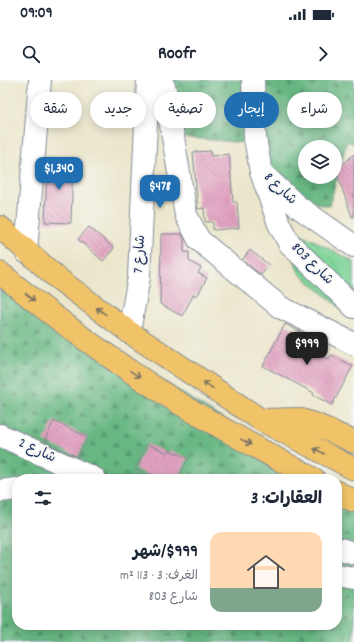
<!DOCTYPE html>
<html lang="ar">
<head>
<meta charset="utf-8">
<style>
  :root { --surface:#fff; --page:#f6f6f7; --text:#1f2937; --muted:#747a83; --line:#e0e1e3; --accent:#1f6fb2 }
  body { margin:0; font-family:Dekko,"Playpen Sans Arabic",sans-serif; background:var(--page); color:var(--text); direction:rtl; height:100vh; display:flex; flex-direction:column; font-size:15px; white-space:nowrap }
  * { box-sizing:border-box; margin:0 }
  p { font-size:13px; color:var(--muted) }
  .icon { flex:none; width:22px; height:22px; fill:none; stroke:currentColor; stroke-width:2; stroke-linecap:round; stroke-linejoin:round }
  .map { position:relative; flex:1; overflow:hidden; direction:ltr }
  .panel { position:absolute; left:12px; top:394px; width:330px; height:156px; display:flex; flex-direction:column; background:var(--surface); border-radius:16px; box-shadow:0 2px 10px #0003; direction:rtl }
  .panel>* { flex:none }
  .banner { position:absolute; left:12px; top:12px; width:330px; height:36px; direction:rtl; display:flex; gap:8px }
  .tools { position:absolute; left:298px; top:60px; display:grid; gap:8px }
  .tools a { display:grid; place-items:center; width:44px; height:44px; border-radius:50%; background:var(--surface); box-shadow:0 2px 10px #0003; font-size:20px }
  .price { position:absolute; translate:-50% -34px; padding:0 9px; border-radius:8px; background:var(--accent); color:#fff; font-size:13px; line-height:26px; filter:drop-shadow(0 1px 2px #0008) }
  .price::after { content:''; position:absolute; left:50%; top:24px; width:12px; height:9px; margin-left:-6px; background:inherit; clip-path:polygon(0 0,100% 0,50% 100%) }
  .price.current { background:#222; color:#fff }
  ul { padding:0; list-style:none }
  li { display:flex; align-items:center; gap:12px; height:100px; padding:0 20px }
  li+li { border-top:1px solid var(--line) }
  li span { display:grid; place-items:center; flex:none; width:112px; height:80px; border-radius:12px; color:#555 }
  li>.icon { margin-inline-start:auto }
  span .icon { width:48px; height:48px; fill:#fffc; stroke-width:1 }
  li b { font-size:17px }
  h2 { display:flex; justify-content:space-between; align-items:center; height:48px; padding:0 20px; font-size:17px }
  .chip { padding:0 14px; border-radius:18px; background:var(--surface); box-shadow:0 2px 10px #0003; font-size:14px; line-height:36px }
  .chip.current { background:var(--accent); color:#fff }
  .status { display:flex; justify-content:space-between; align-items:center; height:28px; padding:0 20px; background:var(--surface); direction:ltr }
  .status svg { height:11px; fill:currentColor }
  header { display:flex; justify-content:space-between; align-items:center; height:52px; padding:0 20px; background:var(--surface); font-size:18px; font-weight:700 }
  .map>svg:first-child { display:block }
</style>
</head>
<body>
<div class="status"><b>09:09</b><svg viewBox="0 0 49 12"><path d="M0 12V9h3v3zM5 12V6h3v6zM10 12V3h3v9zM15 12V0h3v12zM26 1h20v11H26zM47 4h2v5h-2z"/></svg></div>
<header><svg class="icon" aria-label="forward" viewBox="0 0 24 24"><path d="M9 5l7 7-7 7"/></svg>Roofr<svg class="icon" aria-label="search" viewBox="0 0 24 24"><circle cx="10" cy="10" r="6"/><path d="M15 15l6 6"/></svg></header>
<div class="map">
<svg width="354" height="562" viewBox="0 0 354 562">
  <defs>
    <pattern id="green-dots" width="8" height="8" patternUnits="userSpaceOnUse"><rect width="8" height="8" fill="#81d69a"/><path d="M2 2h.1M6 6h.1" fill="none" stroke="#6fb887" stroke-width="1.8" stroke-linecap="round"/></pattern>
    <pattern id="forest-firs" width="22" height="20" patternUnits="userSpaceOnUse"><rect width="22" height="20" fill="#68b782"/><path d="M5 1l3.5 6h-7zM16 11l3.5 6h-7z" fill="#55956e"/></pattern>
    <pattern id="building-back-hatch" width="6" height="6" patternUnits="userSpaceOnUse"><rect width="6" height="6" fill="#e3a2c1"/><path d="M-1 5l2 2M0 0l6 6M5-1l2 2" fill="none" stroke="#b784a0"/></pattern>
  </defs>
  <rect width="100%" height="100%" fill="#f6f6f2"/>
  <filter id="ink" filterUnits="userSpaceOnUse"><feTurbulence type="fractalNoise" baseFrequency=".025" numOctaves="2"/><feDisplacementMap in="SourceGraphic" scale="8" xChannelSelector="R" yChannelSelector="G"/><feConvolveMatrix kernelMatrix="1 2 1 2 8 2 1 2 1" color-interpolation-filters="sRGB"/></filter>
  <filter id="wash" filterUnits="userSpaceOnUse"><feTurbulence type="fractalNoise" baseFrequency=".012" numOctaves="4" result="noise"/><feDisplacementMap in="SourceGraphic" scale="16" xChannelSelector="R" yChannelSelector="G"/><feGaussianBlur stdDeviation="0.9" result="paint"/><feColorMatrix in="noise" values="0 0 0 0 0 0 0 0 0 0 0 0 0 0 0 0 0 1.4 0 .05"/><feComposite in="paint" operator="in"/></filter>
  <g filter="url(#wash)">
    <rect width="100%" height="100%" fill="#ebe6cb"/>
    <path fill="url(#green-dots)" stroke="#4e827c" d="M281,143L354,182V239L299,193Z"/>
    <path fill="url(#forest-firs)" stroke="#427370" fill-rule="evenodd" d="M157,0H354V64L347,61L329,126L276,116L246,63L169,56ZM305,67H335V97H305Z
      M0,202L322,399H17V545H337V407L354,417V562H0Z"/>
    <g id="blocks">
      <path fill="url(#building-back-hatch)" d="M211,71V76L229,74L233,122H237L239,148L213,150V142H205L204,128L198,129L193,72Z
        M354,74V137H352L336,91Z
        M47,79L73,80L71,143L45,142Z
        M89,147L114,168L103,181L78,159Z
        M161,154H182L184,159V172H189V181L201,188L198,193L207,198L197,216L194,214L182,236L160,224Z
        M250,170L269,185L261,195L242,180Z
        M285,244L310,257L305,266L329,279L331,275L353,286L332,325L313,315L314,313L263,286Z
        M54,341L87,357L78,377L44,361Z
        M147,364L168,373L169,370L188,378L178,399H157L135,389Z"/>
    </g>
  </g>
  <g filter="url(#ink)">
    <use href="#blocks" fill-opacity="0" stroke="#838a94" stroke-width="1"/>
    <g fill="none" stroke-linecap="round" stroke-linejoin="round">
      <g stroke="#838a94" stroke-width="24">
        <path id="minor" d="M161,0L165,9L186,135L199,160L280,227L354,264
          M253,0L255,58L261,92L279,144L289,163L354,227
          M263,94L297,126L354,166
          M26,172L40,0
          M129,252L139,197L148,0
          M0,355L95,399
          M0,411L17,409
          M337,468L354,473
          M337,495L354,498"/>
      </g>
      <g stroke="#838a94" stroke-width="24">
        <path id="highway" d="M0,147L56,197L129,252L261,340L354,389
          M0,193C53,237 110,279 169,317C216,346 265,372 314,399
          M264,340L298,339L317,345L354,362
          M337,412L354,421"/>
      </g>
      <use href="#minor" stroke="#fff" stroke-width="22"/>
      <use href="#highway" stroke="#f0c369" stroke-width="22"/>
    </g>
    <defs><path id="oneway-shaft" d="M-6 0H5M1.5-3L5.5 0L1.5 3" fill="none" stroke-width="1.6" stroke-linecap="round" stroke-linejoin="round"/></defs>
    <g stroke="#7b7263">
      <use href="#oneway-shaft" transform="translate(30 217) rotate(38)"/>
      <use href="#oneway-shaft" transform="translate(101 231) rotate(-144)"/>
      <use href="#oneway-shaft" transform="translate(135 294) rotate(34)"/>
      <use href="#oneway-shaft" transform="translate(208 305) rotate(-146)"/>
      <use href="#oneway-shaft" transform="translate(246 362) rotate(29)"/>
      <use href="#oneway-shaft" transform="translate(319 371) rotate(-152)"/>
    </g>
  </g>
  <g text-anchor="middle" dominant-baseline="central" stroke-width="3.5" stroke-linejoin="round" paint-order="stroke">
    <g font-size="14" fill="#1b2f5e" stroke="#f6f6f2">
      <text transform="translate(280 109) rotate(44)">شارع 8</text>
      <text transform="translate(140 174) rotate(-86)">شارع 7</text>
      <text transform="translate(312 184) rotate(45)">شارع 803</text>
      <text transform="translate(37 371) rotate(25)">شارع 2</text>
    </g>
  </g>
</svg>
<div class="tools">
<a><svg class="icon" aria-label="layers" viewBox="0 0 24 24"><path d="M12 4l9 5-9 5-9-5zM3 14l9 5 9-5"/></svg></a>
</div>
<b class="price" style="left:59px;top:111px">$1,340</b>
<b class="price" style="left:160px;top:129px">$478</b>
<b class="price current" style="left:307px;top:286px">$999</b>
<div class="banner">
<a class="chip">شراء</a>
<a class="chip current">إيجار</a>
<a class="chip">تصفية</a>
<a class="chip">جديد</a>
<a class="chip">شقة</a>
</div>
<section class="panel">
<h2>العقارات: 3<svg class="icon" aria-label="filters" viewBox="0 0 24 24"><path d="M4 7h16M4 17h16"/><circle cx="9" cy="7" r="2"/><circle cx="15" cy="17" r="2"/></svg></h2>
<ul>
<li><span style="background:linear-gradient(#ffd9b3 70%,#7fa58c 0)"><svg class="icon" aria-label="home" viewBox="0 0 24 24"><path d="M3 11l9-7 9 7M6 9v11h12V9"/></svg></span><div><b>$999/شهر</b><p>الغرف: 3 · 113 m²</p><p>شارع 803</p></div></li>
</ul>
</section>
</div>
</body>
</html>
